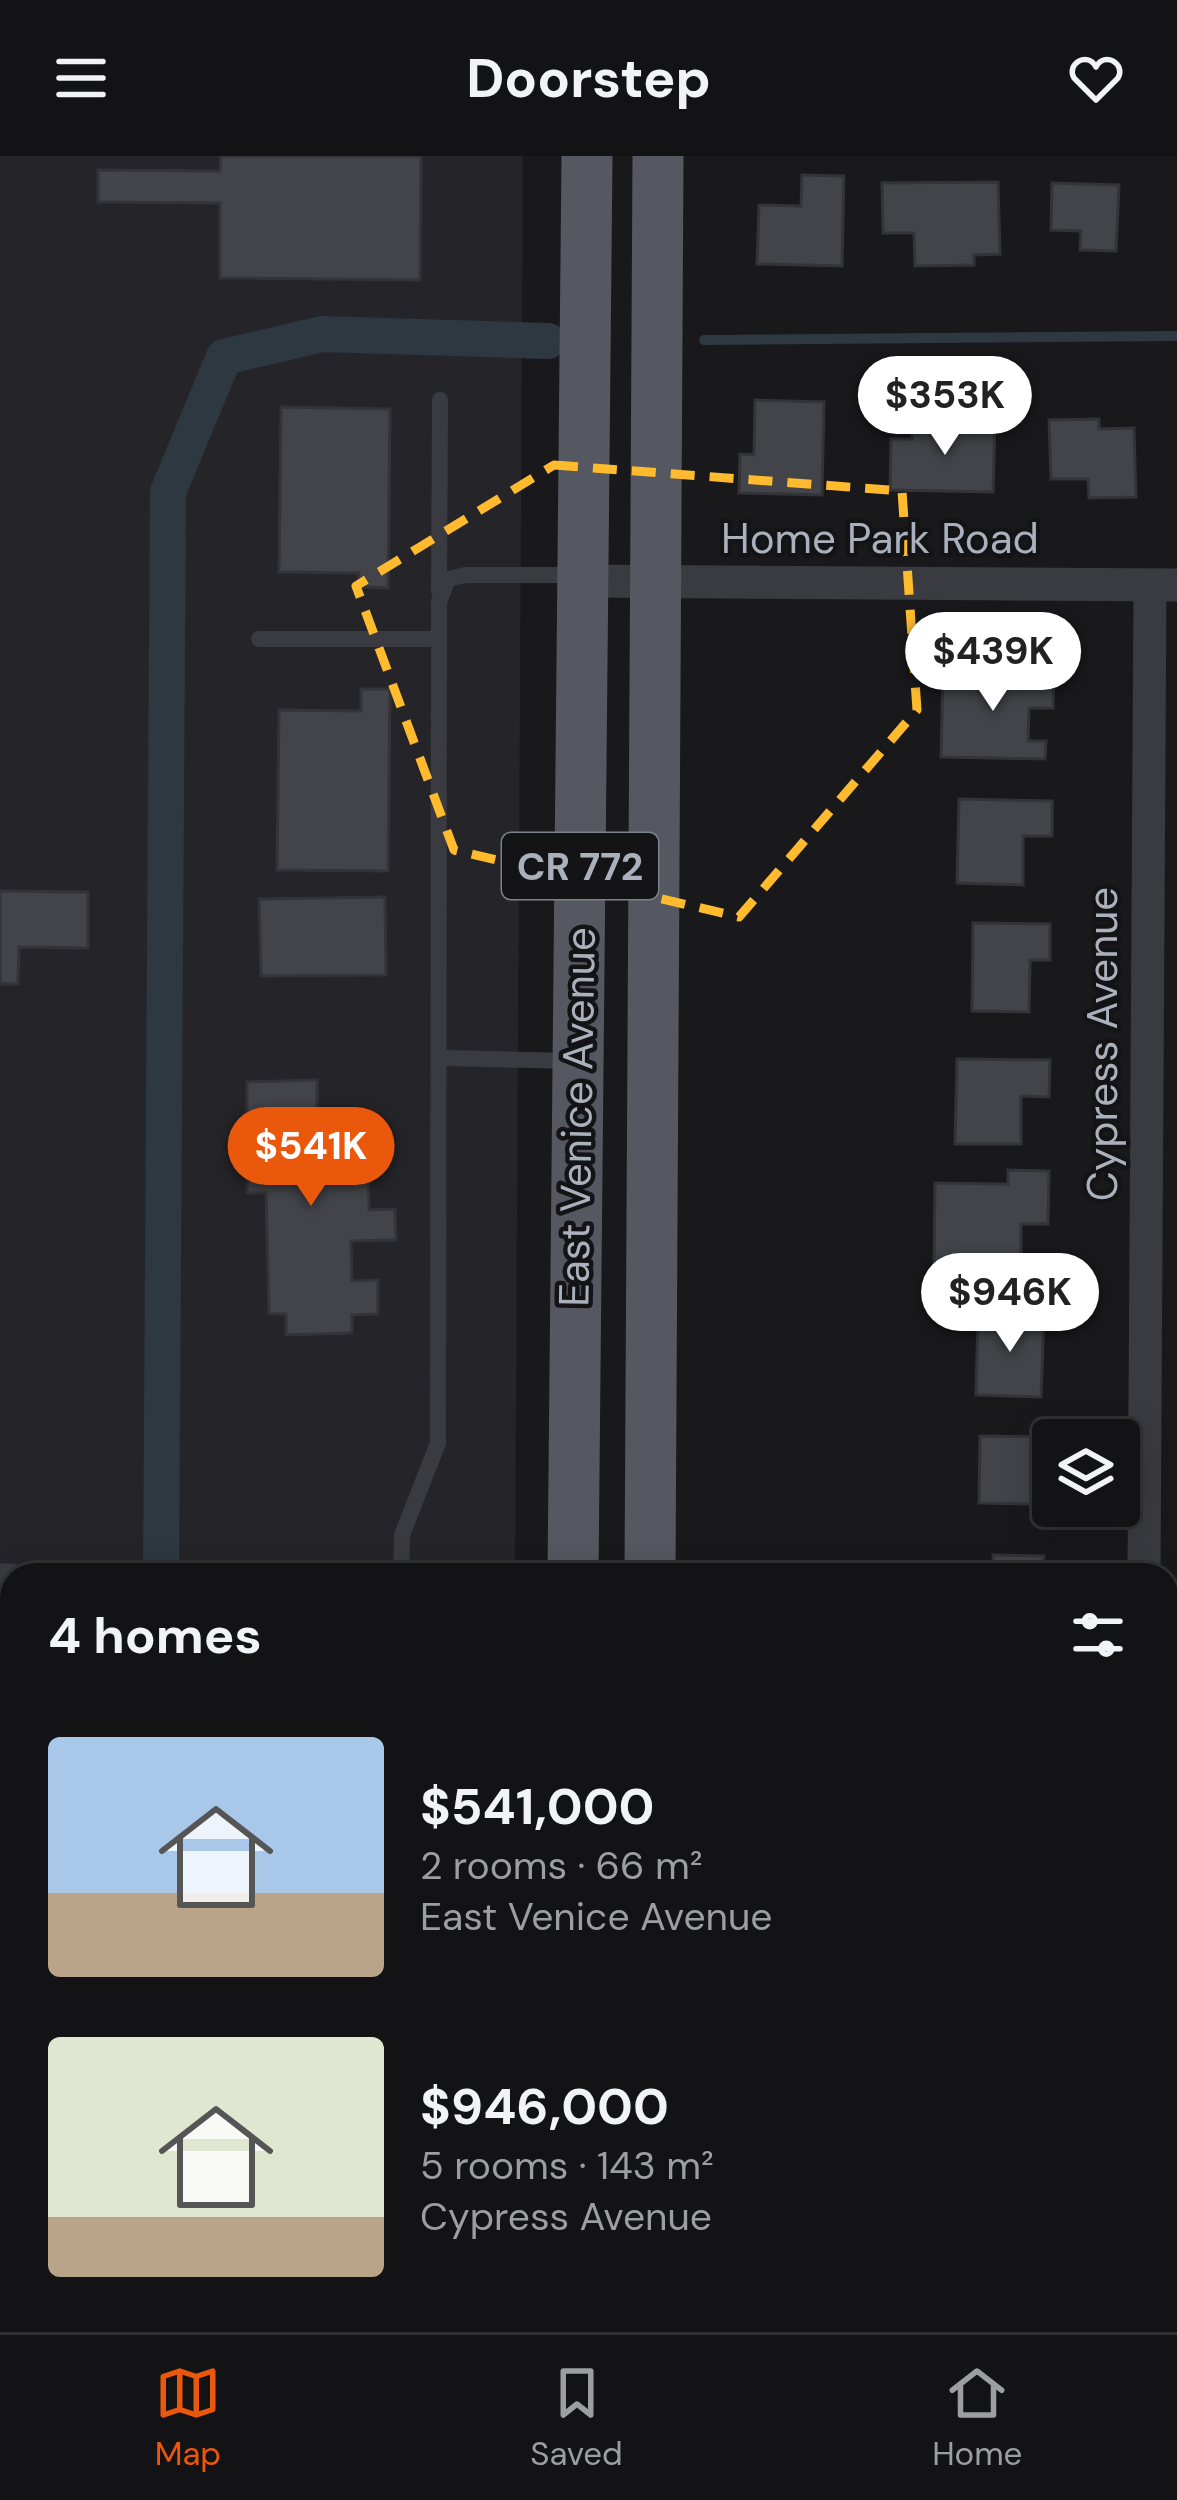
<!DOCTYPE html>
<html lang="en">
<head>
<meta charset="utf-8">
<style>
  :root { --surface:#131315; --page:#202022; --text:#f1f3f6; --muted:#9d9ea0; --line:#323234; --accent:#ea580c }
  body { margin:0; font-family:"DM Sans",sans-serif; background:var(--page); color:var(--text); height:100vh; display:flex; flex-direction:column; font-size:45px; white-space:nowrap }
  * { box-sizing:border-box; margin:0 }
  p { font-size:39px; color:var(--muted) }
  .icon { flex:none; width:66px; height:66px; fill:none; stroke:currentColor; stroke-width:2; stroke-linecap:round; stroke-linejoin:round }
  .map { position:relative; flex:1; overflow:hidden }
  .details { position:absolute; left:0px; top:1407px; width:1179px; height:771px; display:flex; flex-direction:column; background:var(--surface); border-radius:36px 36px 0 0; box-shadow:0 6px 30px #0003,0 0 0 3px var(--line) }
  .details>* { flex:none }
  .buttons { position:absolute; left:1032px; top:1263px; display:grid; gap:24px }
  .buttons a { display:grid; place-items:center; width:108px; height:108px; border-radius:12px; background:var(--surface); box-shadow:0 6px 30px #0003,0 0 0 3px var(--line); font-size:60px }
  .price { position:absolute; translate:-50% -102px; padding:0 27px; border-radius:42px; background:#fff; color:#222; font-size:39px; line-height:78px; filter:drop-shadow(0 3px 6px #0008) }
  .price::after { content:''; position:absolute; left:50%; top:72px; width:36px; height:27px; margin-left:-18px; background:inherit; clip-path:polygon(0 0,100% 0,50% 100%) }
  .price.selected { background:var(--accent); color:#fff }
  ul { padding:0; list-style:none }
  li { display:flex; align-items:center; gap:36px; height:300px; padding:0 48px }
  li span { display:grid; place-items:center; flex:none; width:336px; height:240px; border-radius:12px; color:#555 }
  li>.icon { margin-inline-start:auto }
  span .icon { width:144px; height:144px; fill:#fffc; stroke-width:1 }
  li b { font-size:51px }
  h2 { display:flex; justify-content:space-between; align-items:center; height:144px; padding:0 48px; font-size:51px }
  header { display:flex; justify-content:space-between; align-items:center; height:156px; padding:0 48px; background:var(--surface); font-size:54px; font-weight:700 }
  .tabs { display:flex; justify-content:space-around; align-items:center; height:168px; border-top:3px solid var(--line); background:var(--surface); font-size:33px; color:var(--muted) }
  .tabs a { display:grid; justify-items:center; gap:6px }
  .tabs .selected { color:var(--accent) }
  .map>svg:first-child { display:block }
</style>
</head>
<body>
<header><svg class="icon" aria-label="menu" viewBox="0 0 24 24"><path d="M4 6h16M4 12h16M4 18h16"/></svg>Doorstep<svg class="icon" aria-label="heart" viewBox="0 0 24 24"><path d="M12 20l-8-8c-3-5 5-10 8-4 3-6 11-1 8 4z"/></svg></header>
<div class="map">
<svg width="1177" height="2176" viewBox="0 0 1177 2176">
  <rect width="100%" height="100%" fill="#19191c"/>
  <path fill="#252529" d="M0,0H523L515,1419H12V2166H509V2176H0Z"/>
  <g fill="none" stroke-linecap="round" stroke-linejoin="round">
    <path stroke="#2d3841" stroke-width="10" d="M704,184L1177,180"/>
    <path stroke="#2d3841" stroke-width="36" d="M161,1419L168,336L224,201L322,178L548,185
      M156,2176V2166"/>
  </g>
  <path fill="#434449" stroke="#333338" stroke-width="3" d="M221,0H421L420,124L220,122V47L98,46V14L220,15Z
    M802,19L844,20L842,110L757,108L759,49L801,50Z
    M998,26L1000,98L974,99V109L915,110L914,77H883L882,27Z
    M1052,27L1119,29L1116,95L1080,94L1081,75L1051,74Z
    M755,244L824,246L822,339L739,337L740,298L754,299Z
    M281,251L390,253L388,432L358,431L359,417L279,416Z
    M1099,263V273L1134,272L1136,341L1089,342L1088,323H1051L1049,264Z
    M912,265L995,267L993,336L890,334L891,283H912Z
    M943,515L1054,517L1053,552H1029L1028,585H1046L1045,603L941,601Z
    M361,533H390L388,715L277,714L279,554L361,555Z
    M959,643L1052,645V680H1023V729L957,727Z
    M0,735L88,736V792L19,791L18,828H0Z
    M385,741L386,819L261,820L259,743Z
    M973,767L1050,768V804H1030L1029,856L972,855Z
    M957,903L1050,904L1049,941L1021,940V988H955Z
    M317,924V961H331V984L368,983L369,1054L395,1053L396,1084L351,1085L352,1125L378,1124V1158L352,1159V1177L286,1179V1158H269L266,1037H247V926Z
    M1008,1014L1049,1015L1048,1068H1021V1114L934,1113L935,1027L1008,1028Z
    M978,1158L1044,1160L1041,1241L976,1239Z
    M980,1280L1046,1281L1045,1314H1032V1348L979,1347Z
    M993,1399L1044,1400L1043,1419H993Z
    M0,1542H12V1621H0Z
    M1035,2168V2176H973V2169Z"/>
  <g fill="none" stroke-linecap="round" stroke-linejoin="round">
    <path stroke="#3a3b41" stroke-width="16" d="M439,436L440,244
      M259,483H439
      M442,902L573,905
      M401,1419L402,1379L438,1287L439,446L448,423L465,419H577"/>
    <path stroke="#3a3b41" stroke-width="33" d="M583,425L1177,429
      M1144,1419L1150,429
      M0,1424H12
      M0,1461H12
      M1138,2176L1139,2166"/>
    <path stroke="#555860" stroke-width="51" d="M573,1419L587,0
      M650,1419L658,0
      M568,2176V2166
      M643,2176V2166"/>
  </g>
  <path fill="none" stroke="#ffba2e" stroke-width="9" stroke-dasharray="24 15" stroke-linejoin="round" d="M554,309L902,335L917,554L739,761L454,694L356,430Z"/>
  <g text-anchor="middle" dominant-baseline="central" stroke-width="9" stroke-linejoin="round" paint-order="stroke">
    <rect fill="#141417" stroke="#7d818a" stroke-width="3" x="502" y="677" width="156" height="66" rx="9"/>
    <g font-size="39" font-weight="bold" fill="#aab0bc">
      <text x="580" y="710">CR 772</text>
    </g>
    <g font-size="42" fill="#aab0bc" stroke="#141417">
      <text x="880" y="382">Home Park Road</text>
      <text transform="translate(1102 888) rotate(-90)">Cypress Avenue</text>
      <text transform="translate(577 961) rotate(-89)">East Venice Avenue</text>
    </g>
  </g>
</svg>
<div class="buttons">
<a><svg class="icon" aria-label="layers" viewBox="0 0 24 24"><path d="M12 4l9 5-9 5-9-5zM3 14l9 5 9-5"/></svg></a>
</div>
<b class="price" style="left:945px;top:302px">$353K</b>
<b class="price" style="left:993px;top:558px">$439K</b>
<b class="price selected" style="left:311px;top:1053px">$541K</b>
<b class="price" style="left:1010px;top:1199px">$946K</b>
<section class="details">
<h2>4 homes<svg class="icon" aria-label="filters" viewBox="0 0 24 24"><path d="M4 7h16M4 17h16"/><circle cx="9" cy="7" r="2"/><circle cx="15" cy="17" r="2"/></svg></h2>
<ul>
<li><span style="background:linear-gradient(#a9c7e8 65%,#b9a48a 0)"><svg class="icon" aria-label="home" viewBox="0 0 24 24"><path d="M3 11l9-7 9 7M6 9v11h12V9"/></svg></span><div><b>$541,000</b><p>2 rooms · 66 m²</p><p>East Venice Avenue</p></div></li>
<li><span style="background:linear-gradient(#dfe7d0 75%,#b9a48a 0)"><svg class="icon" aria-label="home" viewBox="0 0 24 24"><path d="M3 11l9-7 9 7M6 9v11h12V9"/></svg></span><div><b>$946,000</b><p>5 rooms · 143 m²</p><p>Cypress Avenue</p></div></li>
</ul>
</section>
</div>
<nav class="tabs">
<a class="selected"><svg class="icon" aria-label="map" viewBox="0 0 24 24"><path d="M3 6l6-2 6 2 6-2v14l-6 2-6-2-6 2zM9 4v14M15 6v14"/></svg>Map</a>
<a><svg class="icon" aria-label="saved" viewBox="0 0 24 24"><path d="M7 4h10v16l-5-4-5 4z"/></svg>Saved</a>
<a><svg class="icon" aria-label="home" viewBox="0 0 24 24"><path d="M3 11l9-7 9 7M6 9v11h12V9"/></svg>Home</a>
</nav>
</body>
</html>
